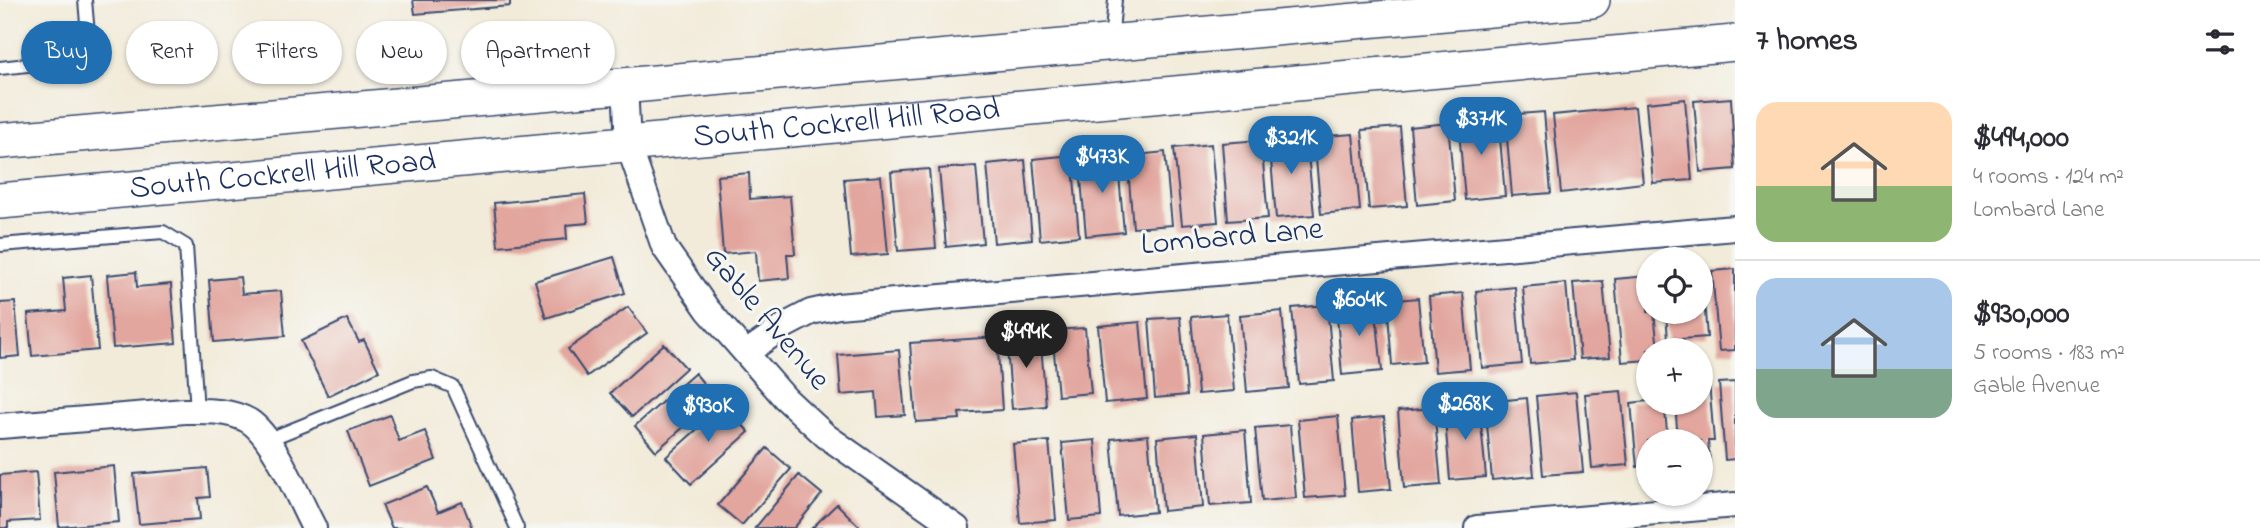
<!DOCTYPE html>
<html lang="en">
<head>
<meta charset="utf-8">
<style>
  :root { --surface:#fff; --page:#f7f7f7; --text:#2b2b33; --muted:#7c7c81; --line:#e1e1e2; --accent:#1f6fb2 }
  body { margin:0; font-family:"Indie Flower",sans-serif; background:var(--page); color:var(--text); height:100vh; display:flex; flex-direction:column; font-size:26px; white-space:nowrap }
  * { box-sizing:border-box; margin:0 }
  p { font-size:23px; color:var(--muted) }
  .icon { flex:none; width:38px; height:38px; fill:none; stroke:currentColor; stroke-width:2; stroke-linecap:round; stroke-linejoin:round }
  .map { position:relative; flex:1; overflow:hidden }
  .details { display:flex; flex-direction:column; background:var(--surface); width:525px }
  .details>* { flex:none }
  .hud { position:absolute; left:21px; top:21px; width:665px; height:63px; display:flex; gap:14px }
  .controls { position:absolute; left:1636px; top:247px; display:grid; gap:14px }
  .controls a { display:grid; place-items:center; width:77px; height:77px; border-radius:50%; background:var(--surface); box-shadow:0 2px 5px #0004; font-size:35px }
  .price { position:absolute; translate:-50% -60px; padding:0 16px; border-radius:24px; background:var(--accent); color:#fff; font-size:23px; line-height:46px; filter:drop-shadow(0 2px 4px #0008) }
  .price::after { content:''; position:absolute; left:50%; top:42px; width:21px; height:16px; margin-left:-10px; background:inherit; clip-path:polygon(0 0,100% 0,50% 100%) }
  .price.active { background:#222; color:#fff }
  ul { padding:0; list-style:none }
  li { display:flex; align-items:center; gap:21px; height:175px; padding:0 21px }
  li+li { border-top:2px solid var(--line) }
  li span { display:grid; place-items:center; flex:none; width:196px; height:140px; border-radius:21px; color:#555 }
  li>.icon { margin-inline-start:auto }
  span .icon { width:84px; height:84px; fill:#fffc; stroke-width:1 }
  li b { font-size:30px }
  h2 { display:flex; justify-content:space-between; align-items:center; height:84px; padding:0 21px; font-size:30px }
  .chip { padding:0 24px; border-radius:32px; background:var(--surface); box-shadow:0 2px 5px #0004; font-size:24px; line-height:63px }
  .chip.active { background:var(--accent); color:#fff }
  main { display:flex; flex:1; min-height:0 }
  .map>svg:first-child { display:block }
</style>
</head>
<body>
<main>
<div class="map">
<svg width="1735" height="528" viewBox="0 0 1735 528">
  <rect width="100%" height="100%" fill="#f6f6f2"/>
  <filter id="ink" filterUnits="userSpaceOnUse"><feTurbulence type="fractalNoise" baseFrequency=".0143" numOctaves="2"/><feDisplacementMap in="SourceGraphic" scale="14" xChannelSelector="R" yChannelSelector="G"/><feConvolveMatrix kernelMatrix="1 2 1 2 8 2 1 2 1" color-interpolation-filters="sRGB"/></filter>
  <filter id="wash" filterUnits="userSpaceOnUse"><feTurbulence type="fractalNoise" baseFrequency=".00686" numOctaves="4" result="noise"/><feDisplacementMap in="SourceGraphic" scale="28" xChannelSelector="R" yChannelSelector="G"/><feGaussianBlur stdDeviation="1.57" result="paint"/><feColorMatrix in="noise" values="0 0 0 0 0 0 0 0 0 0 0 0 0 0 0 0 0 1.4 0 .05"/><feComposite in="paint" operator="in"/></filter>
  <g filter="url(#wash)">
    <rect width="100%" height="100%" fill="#f2ebd9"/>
    <g id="blocks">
      <path fill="#e2a69e" d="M413,0H510V6L415,14Z
        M1731,98L1735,169L1700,172L1694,101Z
        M1685,99L1692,180L1653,183L1646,103Z
        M1635,107L1643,183L1561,193L1553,115Z
        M1544,112L1551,193L1512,196L1505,115Z
        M1498,115L1505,196L1465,200L1458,118Z
        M1448,123L1455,201L1417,205L1410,127Z
        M1400,127L1407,206L1369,209L1362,130Z
        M1306,134L1314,215L1276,218L1269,137Z
        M1353,134L1360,210L1321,214L1314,137Z
        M1261,140L1268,218L1228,221L1222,143Z
        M1211,144L1218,222L1182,225L1174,148Z
        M1165,152L1172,225L1133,228L1127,156Z
        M1117,153L1124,232L1086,236L1079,157Z
        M1072,155L1079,236L1040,240L1033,159Z
        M1025,160L1032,239L994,243L987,164Z
        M976,166L983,243L946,247L939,169Z
        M929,169L936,248L898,251L891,172Z
        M749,173L750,199L790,196L795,254H787L789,278L758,281L756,251L723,254L717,176Z
        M881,176L888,254L851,257L844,179Z
        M585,194L588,223L566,225L567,239L498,246L494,203Z
        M614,257L625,293L546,318L535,281Z
        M1735,269V350L1719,351L1712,271Z
        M136,272L137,287L171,284L176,343L113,348L107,275Z
        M91,275L98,350L32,356L28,314L66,311L63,278Z
        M1648,276V312H1654L1658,350H1648V360L1622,362L1615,279Z
        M240,277L242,294L281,291L285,336L214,342L209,280Z
        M1603,281L1610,357L1580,359L1573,283Z
        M1566,283L1573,360L1530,364L1523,287Z
        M1515,287L1522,364L1482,368L1476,291Z
        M1701,288H1703L1707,337L1668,340L1666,312H1701Z
        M1463,293L1470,369L1435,372L1429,296Z
        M1418,298L1424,362L1392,365L1387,301Z
        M15,302L20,356L0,358V303Z
        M1375,302L1382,371L1342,375L1336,305Z
        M1327,305L1334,381L1299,384L1292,308Z
        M628,307L647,333L587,376L568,349Z
        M1282,311L1289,388L1247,392L1240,315Z
        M1227,314L1234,391L1198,394L1191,317Z
        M1180,317L1187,395L1155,398L1149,319Z
        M347,319L359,342L364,340L379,371L328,396L301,341Z
        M1140,322L1147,399L1105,403L1098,326Z
        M1085,328L1091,393L1058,396L1052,330Z
        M1040,332L1046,406L1012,409L1006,335Z
        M997,337L1002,410L959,413L960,419L916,422L910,343Z
        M664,344L686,368L632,417L610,393Z
        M899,350L905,415L878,417L876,392L841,395L838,355Z
        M695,373L716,399L656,451L635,426Z
        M1709,382L1714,441H1708L1710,463H1701V441H1678L1675,402H1701V383Z
        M1735,382V459L1725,460L1719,383Z
        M1621,391L1628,465L1592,468L1585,394Z
        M1576,392L1583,472L1543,475L1536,396Z
        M1527,398L1534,476L1492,480L1485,402Z
        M1648,401L1664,402L1668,441H1648V466L1637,467L1631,403Z
        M1479,403L1486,477L1450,480L1444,406Z
        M724,405L749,432L691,484L666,457Z
        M1434,408L1441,485L1404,488L1398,411Z
        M390,415L399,441L425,431L436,460L369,486L348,431Z
        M1338,416L1345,495L1305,498L1298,420Z
        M1384,417L1391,489L1358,492L1352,420Z
        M1290,425L1296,498L1262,501L1255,428Z
        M1245,430L1251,503L1210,506L1204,434Z
        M1197,434L1203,507L1163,511L1157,438Z
        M1148,435L1155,512L1118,516L1111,439Z
        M1095,440L1101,517L1069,520L1062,443Z
        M1049,441L1056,520L1020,523L1013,444Z
        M767,448L791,469L742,525L718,505Z
        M114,466L119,522L59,527L54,472Z
        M207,468L210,497L198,498L200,519L139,524L134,474Z
        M36,472L40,520L8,522V528H0V475Z
        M799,475L822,494L794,528H755Z
        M427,487L438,512L462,502L472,528H392L382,505Z
        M837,504L861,528H812Z"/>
    </g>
  </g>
  <g filter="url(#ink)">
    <use href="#blocks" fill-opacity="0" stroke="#3b4b70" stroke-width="2"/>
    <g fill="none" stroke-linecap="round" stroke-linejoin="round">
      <g stroke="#3b4b70" stroke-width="16">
        <path id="service" d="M1111,41L1115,0
          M0,68L90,58L85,0
          M0,245L163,232L186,246L197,411
          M267,440L413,381L432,378L453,387L517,528"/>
      </g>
      <g stroke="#3b4b70" stroke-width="28">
        <path id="minor" d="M625,85L628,144L664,247L708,310L785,398L826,436L957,528
          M746,353L786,325L811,312L838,306L1735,228
          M0,426L185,411C206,411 230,410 249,421C275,438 299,500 314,528
          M1477,528L1735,505"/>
      </g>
      <g stroke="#3b4b70" stroke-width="38">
        <g id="secondary">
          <path d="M0,141L1592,0"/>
          <path id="s1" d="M0,201L1735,43"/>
        </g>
      </g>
      <use href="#service" stroke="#fff" stroke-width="12"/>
      <use href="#minor" stroke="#fff" stroke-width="24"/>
      <use href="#secondary" stroke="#fff" stroke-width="35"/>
    </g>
  </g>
  <g text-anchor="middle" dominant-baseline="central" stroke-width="6" stroke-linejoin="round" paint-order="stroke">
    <g font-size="32" fill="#1b2f5e" stroke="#f6f6f2">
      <text stroke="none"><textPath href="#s1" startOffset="850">South Cockrell Hill Road</textPath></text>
      <text stroke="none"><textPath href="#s1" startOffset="284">South Cockrell Hill Road</textPath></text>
      <text transform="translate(1232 238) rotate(-5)">Lombard Lane</text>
      <text transform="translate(766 319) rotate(50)">Gable Avenue</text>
    </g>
  </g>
</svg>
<div class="controls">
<a><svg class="icon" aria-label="locate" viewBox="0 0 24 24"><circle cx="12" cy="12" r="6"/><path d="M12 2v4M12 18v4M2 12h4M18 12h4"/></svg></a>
<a>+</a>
<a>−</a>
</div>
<b class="price" style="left:1481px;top:157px">$371K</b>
<b class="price" style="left:1291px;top:176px">$321K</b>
<b class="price" style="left:1102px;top:195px">$473K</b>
<b class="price" style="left:1359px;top:338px">$604K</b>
<b class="price active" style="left:1026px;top:370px">$494K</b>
<b class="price" style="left:1465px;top:442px">$268K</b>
<b class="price" style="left:708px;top:444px">$930K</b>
<div class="hud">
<a class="chip active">Buy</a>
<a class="chip">Rent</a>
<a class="chip">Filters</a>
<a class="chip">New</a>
<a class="chip">Apartment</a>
</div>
</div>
<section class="details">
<h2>7 homes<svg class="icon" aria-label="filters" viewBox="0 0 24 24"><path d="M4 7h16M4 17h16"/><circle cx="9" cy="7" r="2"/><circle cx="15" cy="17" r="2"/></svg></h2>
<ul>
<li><span style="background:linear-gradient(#ffd9b3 60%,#8fb573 0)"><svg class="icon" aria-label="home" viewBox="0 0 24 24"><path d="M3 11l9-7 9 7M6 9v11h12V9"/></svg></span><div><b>$494,000</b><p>4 rooms · 124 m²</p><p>Lombard Lane</p></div></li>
<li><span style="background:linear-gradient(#a9c7e8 65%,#7fa58c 0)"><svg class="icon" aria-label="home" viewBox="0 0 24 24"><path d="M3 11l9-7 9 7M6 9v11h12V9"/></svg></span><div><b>$930,000</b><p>5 rooms · 183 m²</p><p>Gable Avenue</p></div></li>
</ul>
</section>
</main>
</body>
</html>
